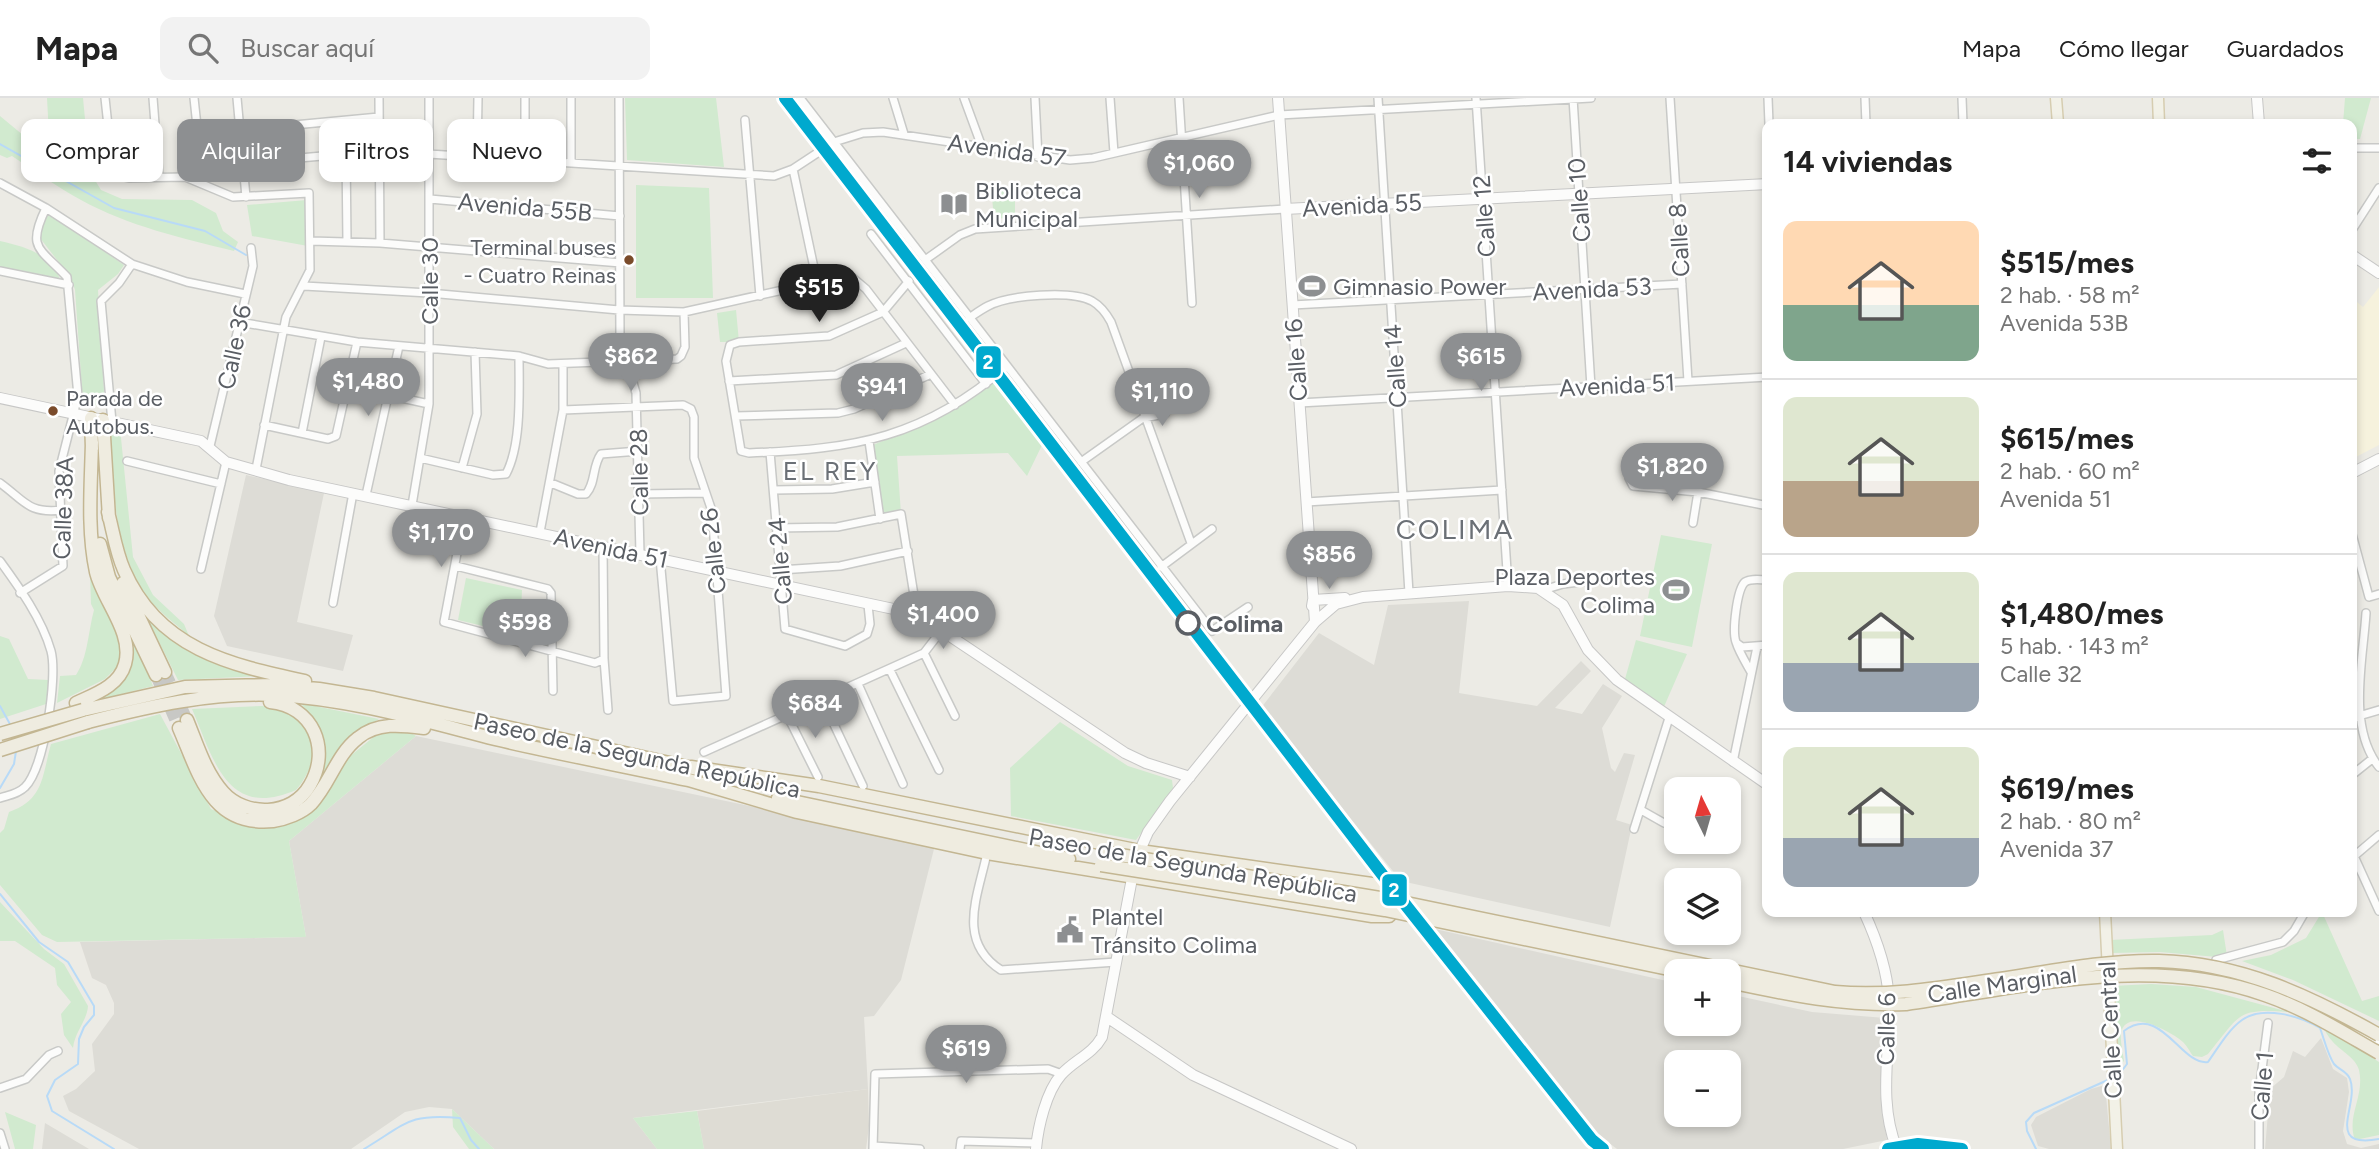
<!DOCTYPE html>
<html lang="es">
<head>
<meta charset="utf-8">
<style>
  :root { --surface:#fff; --page:#f2f2f2; --text:#222; --muted:#767676; --line:#e0e0e0; --accent:#8d8f91 }
  body { margin:0; font-family:Figtree,sans-serif; background:var(--page); color:var(--text); height:100vh; display:flex; flex-direction:column; font-size:26px; white-space:nowrap }
  * { box-sizing:border-box; margin:0 }
  p { font-size:23px; color:var(--muted) }
  .icon { flex:none; width:38px; height:38px; fill:none; stroke:currentColor; stroke-width:2; stroke-linecap:round; stroke-linejoin:round }
  .map { position:relative; flex:1; overflow:hidden }
  .sheet { position:absolute; left:1762px; top:21px; width:595px; height:798px; display:flex; flex-direction:column; background:var(--surface); border-radius:14px; box-shadow:0 4px 10px #0003 }
  .sheet>* { flex:none }
  .guide { position:absolute; left:21px; top:21px; width:665px; height:63px; display:flex; gap:14px }
  .needle { width:46px; rotate:355deg }
  .controls { position:absolute; left:1664px; top:679px; display:grid; gap:14px }
  .controls a { display:grid; place-items:center; width:77px; height:77px; border-radius:14px; background:var(--surface); box-shadow:0 4px 10px #0003; font-size:35px }
  .price { position:absolute; translate:-50% -60px; padding:0 16px; border-radius:24px; background:var(--accent); color:#fff; font-size:23px; line-height:46px; filter:drop-shadow(0 2px 4px #0008) }
  .price::after { content:''; position:absolute; left:50%; top:42px; width:21px; height:16px; margin-left:-10px; background:inherit; clip-path:polygon(0 0,100% 0,50% 100%) }
  .price.selected { background:#222; color:#fff }
  ul { padding:0; list-style:none }
  li { display:flex; align-items:center; gap:21px; height:175px; padding:0 21px }
  li+li { border-top:2px solid var(--line) }
  li span { display:grid; place-items:center; flex:none; width:196px; height:140px; border-radius:14px; color:#555 }
  li>.icon { margin-inline-start:auto }
  span .icon { width:84px; height:84px; fill:#fffc; stroke-width:1 }
  li b { font-size:30px }
  h2 { display:flex; justify-content:space-between; align-items:center; height:84px; padding:0 21px; font-size:30px }
  .pill { padding:0 24px; border-radius:14px; background:var(--surface); box-shadow:0 4px 10px #0003; font-size:24px; line-height:63px }
  .pill.selected { background:var(--accent); color:#fff }
  header { display:flex; align-items:center; gap:42px; box-sizing:border-box; height:98px; padding:0 35px; background:var(--surface); border-bottom:2px solid var(--line) }
  header strong { font-size:33px }
  nav { display:flex; gap:38px; margin-inline-start:auto; font-size:24px }
  .search { width:490px; height:63px; background:var(--page); display:flex; align-items:center; gap:18px; box-sizing:border-box; padding:0 24px; border-radius:14px; color:var(--muted); font-size:26px }
  .map>svg:first-child { display:block }
</style>
</head>
<body>
<header>
<strong>Mapa</strong>
<div class="search"><svg class="icon" aria-label="search" viewBox="0 0 24 24"><circle cx="10" cy="10" r="6"/><path d="M15 15l6 6"/></svg>Buscar aquí</div>
<nav><a>Mapa</a><a>Cómo llegar</a><a>Guardados</a></nav>
</header>
<div class="map">
<svg width="2379" height="1051" viewBox="0 0 2379 1051">
  <rect width="100%" height="100%" fill="#ecebe5"/>
  <path fill="#f6f2dd" d="M2379,189V347L2352,361V200L2363,209Z"/>
  <path fill="#dddcd6" fill-rule="evenodd" d="M246,377L324,395L297,524L353,537L343,573L227,548L214,518Z
    M1469,503L1459,595L1537,608L1581,563L1591,573L1555,610L1582,616L1603,586L1622,598L1602,630L1611,670L1615,674L1624,655L1635,657L1616,722L1632,727L1610,829L1401,783L1261,610L1319,535L1374,567L1388,507Z
    M416,638L935,747L901,882L874,918L864,919L868,991L633,1020L657,1051H494L452,1011L429,1009L405,1014L351,1051H139L69,1013L63,998L76,991L95,973L92,946L114,916V905L106,887L92,880L80,844L306,839L289,743Z
    M1435,831L1676,885V926H1729V896L1812,914L1885,920L1880,994L1887,1042L1843,1051H1617L1596,1035ZM1676,964H1729V1017H1676Z
    M2321,940L2333,971L2347,980L2349,994L2343,1033L2347,1046L2361,1050L2379,1046V1051H2265L2270,991L2284,979L2293,953L2305,959Z
    M2105,987L2111,1051H2049L2038,1048L2031,1027L2036,1019L2091,991Z
    M45,1025L89,1051H42Z"/>
  <path fill="#dedcd4" d="M868,991L869,1028L866,1051H704L697,1013Z"/>
  <path fill="#d1eacf" d="M47,0H83L90,74L101,92L122,101L192,102L216,115L223,133L238,144L234,153C182,140 128,128 81,102C57,89 35,73 12,58L7,60L0,57V18L35,47L49,37Z
    M625,0H716L724,69L627,62Z
    M2345,0H2371L2360,41H2352V26H2343Z
    M636,87L709,90L713,200H636Z
    M991,88L1015,90V119L994,121Z
    M307,102L308,148L252,138L247,107Z
    M49,115L124,167L118,176L98,192L105,309L83,305L75,192L71,180L40,140L42,128Z
    M0,143C26,149 52,156 61,184L0,170Z
    M736,212L739,244H720L717,215Z
    M997,276L1043,345L1027,378L1008,355L897,358L901,416L883,421L873,347L948,315Z
    M113,330H120L133,459L153,497L184,526L189,538C176,526 159,514 149,501C114,454 114,394 109,338Z
    M1661,437L1712,446L1692,549L1640,538Z
    M90,474C104,503 122,533 121,565L105,581L57,605L60,578L76,577C88,559 88,534 94,512L91,506Z
    M466,480L522,492L520,537L458,522Z
    M139,504L171,540L264,578L178,582Z
    M132,534L153,588L83,606C119,584 137,580 132,534Z
    M0,538L9,541L28,581L49,582L46,606L0,621Z
    M1636,542L1687,556L1663,611L1625,581Z
    M300,605L379,621C348,640 341,647 322,678C327,643 325,631 300,605Z
    M262,608C312,614 329,653 296,692C227,722 214,662 192,611Z
    M160,616L211,711L246,726L277,730L306,714L326,694L349,659L376,637L404,631L416,638L289,743L306,839L57,844L42,837L0,787V735L4,731L9,714C44,702 42,678 51,646Z
    M1060,624L1128,668L1172,682L1173,690L1136,742L1011,718L1010,670Z
    M0,804L44,851L64,866L88,908C87,923 75,933 73,950L64,937L61,916L71,904L57,887L55,870L15,843H0Z
    M2322,814L2362,903L2379,898V923L2293,882L2242,863L2271,857L2306,840Z
    M2223,832L2227,858L2217,859L2160,854L2111,855L2110,842L2212,837Z
    M2151,886L2196,889L2289,914C2236,910 2241,916 2208,956L2202,959L2193,958C2190,954 2187,948 2183,944C2173,935 2126,908 2121,935C2120,943 2123,955 2124,963L2118,969L2112,888Z
    M2321,926L2379,964V1037L2355,1042C2346,1018 2365,998 2359,972C2356,960 2341,953 2333,944C2328,939 2325,932 2321,926Z
    M452,1011L494,1051H469L453,1029Z
    M697,1013L704,1051H657L633,1020Z
    M5,1014L36,1027L33,1051H15Z"/>
  <g fill="none" stroke-linecap="round" stroke-linejoin="round">
    <path stroke="#b8daf7" stroke-width="2" d="M0,46L114,110L205,133L246,157
      M0,608L11,628
      M0,690L14,666L16,653
      M0,796L39,844L68,864L94,908V917L84,929L79,941L78,966L55,982L47,998L52,1013L114,1051
      M2118,978L2127,966L2124,933C2161,905 2181,968 2208,964C2218,950 2228,932 2242,922C2263,907 2300,918 2320,930C2324,941 2328,957 2334,966C2339,972 2347,973 2350,981C2360,1007 2323,1051 2379,1041
      M364,1051C406,1026 408,1015 460,1020L471,1042L479,1051
      M2036,1051L2027,1033L2026,1024L2034,1015L2110,981"/>
    <path stroke="#c8c8c5" stroke-width="12" stroke-dasharray="12 6" stroke-linecap="butt" d="M165,574L187,622
      M156,577L179,630"/>
    <g stroke="#c8c9c7" stroke-width="10">
      <path id="street" d="M105,0L112,65L120,78L130,80L185,79L233,99L309,95L310,172L286,219L256,371
        M153,0L159,78
        M194,0L203,85
        M237,0L246,99
        M379,0L380,145
        M525,0V61
        M571,0V65
        M619,0L620,240L636,295L640,456
        M800,0L1212,533L1248,509
        M893,0L904,36
        M964,0L982,49
        M1035,0L1038,59
        M1110,0L1114,55
        M1179,0L1192,205
        M1378,0L1409,495
        M1476,0L1508,488
        M1573,0L1591,289
        M1670,0L1688,283
        M1768,0L1769,26
        M1865,0L1866,26
        M1962,0L1963,26
        M745,22L760,198
        M240,32L379,19
        M2352,50H2379
        M346,55L347,144
        M429,56L774,78L793,71L834,44L863,35L883,34L1070,62L1093,60L1279,17L1591,0
        M477,58L478,0
        M243,65L379,53
        M793,71L817,184
        M0,85L46,110L132,166L187,184L245,196
        M430,101L620,118
        M2352,132L2379,90
        M871,136L986,286
        M311,143L380,145L621,165
        M925,162L960,137L975,131L1285,111
        M0,173L69,187
        M909,183L883,214L829,238L739,244L730,247L726,263L741,353L749,355C855,351 924,340 1007,268
        M304,188L429,195L619,212L684,214L837,180H853L866,191L955,307
        M1292,207L1682,186
        M969,220C975,216 982,211 988,208C1009,197 1071,192 1092,203C1101,208 1106,215 1111,224L1191,445
        M239,224L357,244L519,258L548,266L677,261L681,258L685,249L684,214
        M729,283L836,277L906,245
        M388,297L429,306
        M1299,305L1768,279
        M563,312L683,307L691,311L694,319V360L712,413L726,598L673,603L660,460
        M736,318L838,315L854,311L931,276
        M112,324L101,203L119,185L132,166
        M264,327L328,341L336,338L357,244
        M302,335L321,239
        M869,343L880,421
        M210,348L253,168L251,150
        M770,354L785,531L845,548L867,536L870,526L868,507
        M1631,357L1629,380L1633,388L1698,394L1768,408
        M420,360L493,377L506,376C522,346 519,292 519,258
        M127,363L221,386
        M1081,364L1143,320L1165,316
        M462,370L477,316L475,254
        M0,385C25,403 28,416 62,412
        M551,385L578,396H586C596,385 592,368 601,356L639,353
        M774,392L832,391L875,384
        M639,396L705,395
        M366,397L399,248
        M1306,404L1502,392
        M412,407L429,306V0
        M464,418L444,524L595,565L604,561
        M1693,425L1698,394
        M776,430L837,429L901,416L917,516
        M540,434L563,312V266
        M2352,436L2369,499L2379,496
        M603,448L604,561L608,612
        M0,463C19,489 42,521 51,553C58,579 44,671 25,689C18,696 9,697 0,700
        M456,468L548,491L551,495L553,593
        M1161,469L1212,431
        M201,471L226,364
        M780,472L840,468L908,453
        M1543,492L1563,486L1604,481
        M20,495L63,468L59,373L78,298L67,179C40,150 26,151 46,110
        M333,505L353,395
        M2366,515C2363,563 2347,629 2379,669
        M1738,546L1742,549L1768,547
        M924,555L955,618
        M890,572L939,672
        M1751,574C1746,565 1739,554 1736,544C1732,533 1737,491 1745,484C1751,480 1760,482 1768,482
        M858,586L903,686
        M822,601L863,688
        M787,617L818,679
        M2352,620L2379,612
        M704,654L924,555L941,533
        M1733,664L1757,549
        M2352,677L2372,661
        M1641,712L1664,725
        M1634,731L1669,620
        M987,755C978,798 956,843 1001,872L1116,864
        M2354,758L2379,813
        M2352,760L2379,737
        M2105,814H2171
        M2216,862L2283,844L2294,833L2305,814
        M2149,869L2198,873L2258,887
        M2301,904L2379,947
        M0,990L26,981L49,957L58,953
        M0,1035L5,1051
        M874,1048L920,1051
        M873,1051L875,976L1048,971L1062,976
        M960,1051L961,1043L1037,1045
        M2259,1051V994L2268,925"/>
    </g>
    <g stroke="#c7c7c6" stroke-width="12">
      <path id="secondary" d="M1278,0L1315,524
        M2257,0L2259,26
        M1285,111L1768,86
        M2352,157L2379,175
        M0,300L201,343L226,364L289,382L917,516L1125,655L1146,665L1190,679
        M2352,375L2379,361
        M1312,508L1313,502L1345,500
        M1138,757L1148,734L1170,703L1315,524L1336,506L1363,499L1508,488L1538,490L1563,507L1588,552L1617,582L1768,687
        M1864,814C1877,842 1887,870 1889,901C1891,952 1877,1002 1897,1051
        M1107,919L1193,977L1351,1051
        M1036,1051C1038,1029 1046,994 1061,977C1074,962 1092,957 1102,939L1133,775"/>
    </g>
    <g stroke="#d6cdb0" stroke-width="13">
      <path id="primary" d="M2056,0L2058,26
        M2158,0L2159,26
        M2105,814L2117,1051"/>
    </g>
    <g stroke="#c3b692" stroke-width="15">
      <path id="highway" d="M91,320L92,351
        M103,322L109,420
        M108,414C113,433 116,454 124,472C158,551 230,567 305,583
        M100,446L109,479L156,577
        M123,485L165,574
        M76,605C95,596 119,588 125,566C134,535 103,503 96,474C87,432 91,387 92,344
        M83,612L185,589L272,587L319,591L374,600L697,671
        M187,622C197,646 205,674 223,694C245,719 292,719 310,687C331,651 313,608 270,604
        M88,624C150,608 212,594 276,597C351,601 424,623 495,641C559,656 624,668 688,682
        M179,630C199,676 211,729 273,723C286,721 302,715 311,706C330,686 336,657 358,640C377,624 401,627 424,630
        M682,680L797,714L987,755L1372,818H1389L1396,810L1394,800L1372,786L1140,753L819,688L691,669
        M778,700L1069,761"/>
    </g>
    <use href="#street" stroke="#fcfcfb" stroke-width="7"/>
    <use href="#secondary" stroke="#fcfcfb" stroke-width="10"/>
    <use href="#primary" stroke="#f2f1e7" stroke-width="10"/>
    <use href="#highway" stroke="#efece0" stroke-width="12"/>
    <g stroke="#c3b692" stroke-width="15" stroke-linecap="butt">
      <path id="highway-bridge" d="M0,636L83,612
        M0,652L88,624
        M1102,754L1392,802L1835,894C1891,899 1945,889 2000,881C2052,873 2106,862 2159,863C2240,865 2310,898 2379,937
        M1101,767L1385,812L1678,873
        M1729,884C1790,897 1843,908 1906,906C2024,889 2149,856 2265,897C2306,911 2342,934 2379,955"/>
    </g>
    <use href="#highway-bridge" stroke="#efece0" stroke-width="12"/>
    <g stroke="#fff" stroke-width="18">
      <path id="rail-1" d="M785,0L1408,810L1592,1042L1603,1051
        M1888,1051L1918,1046L1962,1051"/>
    </g>
    <use href="#rail-1" stroke="#00a9ce" stroke-width="12"/>
  </g>
  <defs>
    <g id="library-bare" transform="scale(2.1)"><path d="M-6-4Q-3-5.5-.7-3.5V5Q-3 3-6 4ZM6-4Q3-5.5 .7-3.5V5Q3 3 6 4Z" fill="#8d8f91" stroke="#fff" stroke-width="2.5" paint-order="stroke"/></g>
    <g id="stadium-bare" transform="scale(2.1)"><path d="M0-5a6.5 5 0 1 0 0 10a6.5 5 0 1 0 0-10ZM-3.5-1.8h7v3.6h-7Z" fill="#8d8f91" stroke="#fff" stroke-width="2.5" paint-order="stroke"/></g>
    <g id="civic-bare" transform="scale(2.1)"><path d="M-.6-6.5H3V-4.5H.6V-3L4-1V1h2V6H-6V1h2V-1L-.6-3ZM-1.2 2.5V6h2.4V2.5Z" fill="#8d8f91" stroke="#fff" stroke-width="2.5" paint-order="stroke"/></g>
  </defs>
  <g fill-rule="evenodd">
    <use href="#library-bare" x="954" y="106"/>
    <use href="#stadium-bare" x="1312" y="188"/>
    <use href="#stadium-bare" x="1676" y="492"/>
    <use href="#civic-bare" x="1070" y="832"/>
  </g>
  <g fill="#7a4b2a" stroke="#fff" stroke-width="2.5">
    <circle cx="629" cy="162" r="6"/>
    <circle cx="53" cy="313" r="6"/>
  </g>
  <circle fill="#fff" stroke="#5a5e64" stroke-width="3.5" cx="1188" cy="525" r="11"/>
  <g text-anchor="middle" dominant-baseline="central" stroke-width="5" stroke-linejoin="round" paint-order="stroke">
    <g font-size="22" fill="#5a5e64" stroke="#fff" text-anchor="end">
      <text x="616" y="149">Terminal buses<tspan x="616" dy="28">- Cuatro Reinas</tspan></text>
      <text x="66" y="300" text-anchor="start">Parada de<tspan x="66" dy="28">Autobus.</tspan></text>
    </g>
    <g font-size="24" fill="#5a5e64" stroke="#fff">
      <text transform="translate(1007 52) rotate(8)">Avenida 57</text>
      <text transform="translate(1579 102) rotate(-94)">Calle 10</text>
      <text transform="translate(1362 107) rotate(-3)">Avenida 55</text>
      <text transform="translate(525 109) rotate(5)">Avenida 55B</text>
      <text transform="translate(1484 118) rotate(-94)">Calle 12</text>
      <text transform="translate(1679 142) rotate(-93)">Calle 8</text>
      <text transform="translate(429 183) rotate(-90)">Calle 30</text>
      <text transform="translate(1592 191) rotate(-3)">Avenida 53</text>
      <text transform="translate(234 249) rotate(-78)">Calle 36</text>
      <text transform="translate(1296 262) rotate(-94)">Calle 16</text>
      <text transform="translate(1395 268) rotate(-94)">Calle 14</text>
      <text transform="translate(1617 287) rotate(-3)">Avenida 51</text>
      <text transform="translate(639 374) rotate(-91)">Calle 28</text>
      <text transform="translate(63 410) rotate(-88)">Calle 38A</text>
      <text transform="translate(611 450) rotate(12)">Avenida 51</text>
      <text transform="translate(713 453) rotate(-96)">Calle 26</text>
      <text transform="translate(780 463) rotate(-95)">Calle 24</text>
      <text transform="translate(637 657) rotate(12)">Paseo de la Segunda República</text>
      <text transform="translate(1193 767) rotate(10)">Paseo de la Segunda República</text>
      <text transform="translate(2002 886) rotate(-8)">Calle Marginal</text>
      <text transform="translate(1886 931) rotate(-89)">Calle 6</text>
      <text transform="translate(2110 932) rotate(-93)">Calle Central</text>
      <text transform="translate(2262 988) rotate(-85)">Calle 1</text>
    </g>
    <g font-size="24" fill="#5a5e64" stroke="#fff" text-anchor="start">
      <text x="975" y="92">Biblioteca<tspan x="975" dy="28">Municipal</tspan></text>
      <text x="1333" y="188">Gimnasio Power</text>
      <text x="1655" y="478" text-anchor="end">Plaza Deportes<tspan x="1655" dy="28">Colima</tspan></text>
      <text x="1091" y="818">Plantel<tspan x="1091" dy="28">Tránsito Colima</tspan></text>
    </g>
    <g font-size="24" font-weight="bold" fill="#5a5e64" stroke="#fff" text-anchor="start">
      <text x="1206" y="525">Colima</text>
    </g>
    <g font-size="26" letter-spacing="2" fill="#6b7076" stroke="#fff">
      <text x="830" y="373">EL REY</text>
    </g>
    <g font-size="28" letter-spacing="2" fill="#6b7076" stroke="#fff">
      <text x="1455" y="431">COLIMA</text>
    </g>
  </g>
  <g stroke="#fff" stroke-width="2.5">
    <rect x="975" y="247" width="27" height="34" rx="7" fill="#00a9ce"/>
    <rect x="1381" y="775" width="27" height="34" rx="7" fill="#00a9ce"/>
  </g>
  <g font-size="19" text-anchor="middle" font-weight="bold" fill="#fff">
    <text x="988" y="271">2</text>
    <text x="1394" y="799">2</text>
  </g>
</svg>
<div class="controls">
<a><svg class="needle" viewBox="-14 -14 28 28"><path d="M0-13l5 13h-10z" fill="#e53935"/><path d="M0 13l5-13h-10z" fill="#767676"/></svg></a>
<a><svg class="icon" aria-label="layers" viewBox="0 0 24 24"><path d="M12 4l9 5-9 5-9-5zM3 14l9 5 9-5"/></svg></a>
<a>+</a>
<a>−</a>
</div>
<b class="price" style="left:1199px;top:102px">$1,060</b>
<b class="price selected" style="left:819px;top:226px">$515</b>
<b class="price" style="left:631px;top:295px">$862</b>
<b class="price" style="left:1481px;top:295px">$615</b>
<b class="price" style="left:368px;top:320px">$1,480</b>
<b class="price" style="left:882px;top:325px">$941</b>
<b class="price" style="left:1162px;top:330px">$1,110</b>
<b class="price" style="left:1672px;top:405px">$1,820</b>
<b class="price" style="left:441px;top:471px">$1,170</b>
<b class="price" style="left:1329px;top:493px">$856</b>
<b class="price" style="left:943px;top:553px">$1,400</b>
<b class="price" style="left:525px;top:561px">$598</b>
<b class="price" style="left:815px;top:642px">$684</b>
<b class="price" style="left:966px;top:987px">$619</b>
<div class="guide">
<a class="pill">Comprar</a>
<a class="pill selected">Alquilar</a>
<a class="pill">Filtros</a>
<a class="pill">Nuevo</a>
</div>
<section class="sheet">
<h2>14 viviendas<svg class="icon" aria-label="filters" viewBox="0 0 24 24"><path d="M4 7h16M4 17h16"/><circle cx="9" cy="7" r="2"/><circle cx="15" cy="17" r="2"/></svg></h2>
<ul>
<li><span style="background:linear-gradient(#ffd9b3 60%,#7fa58c 0)"><svg class="icon" aria-label="home" viewBox="0 0 24 24"><path d="M3 11l9-7 9 7M6 9v11h12V9"/></svg></span><div><b>$515/mes</b><p>2 hab. · 58 m²</p><p>Avenida 53B</p></div></li>
<li><span style="background:linear-gradient(#dfe7d0 60%,#b9a48a 0)"><svg class="icon" aria-label="home" viewBox="0 0 24 24"><path d="M3 11l9-7 9 7M6 9v11h12V9"/></svg></span><div><b>$615/mes</b><p>2 hab. · 60 m²</p><p>Avenida 51</p></div></li>
<li><span style="background:linear-gradient(#dfe7d0 65%,#9aa5b1 0)"><svg class="icon" aria-label="home" viewBox="0 0 24 24"><path d="M3 11l9-7 9 7M6 9v11h12V9"/></svg></span><div><b>$1,480/mes</b><p>5 hab. · 143 m²</p><p>Calle 32</p></div></li>
<li><span style="background:linear-gradient(#dfe7d0 65%,#9aa5b1 0)"><svg class="icon" aria-label="home" viewBox="0 0 24 24"><path d="M3 11l9-7 9 7M6 9v11h12V9"/></svg></span><div><b>$619/mes</b><p>2 hab. · 80 m²</p><p>Avenida 37</p></div></li>
</ul>
</section>
</div>
</body>
</html>
